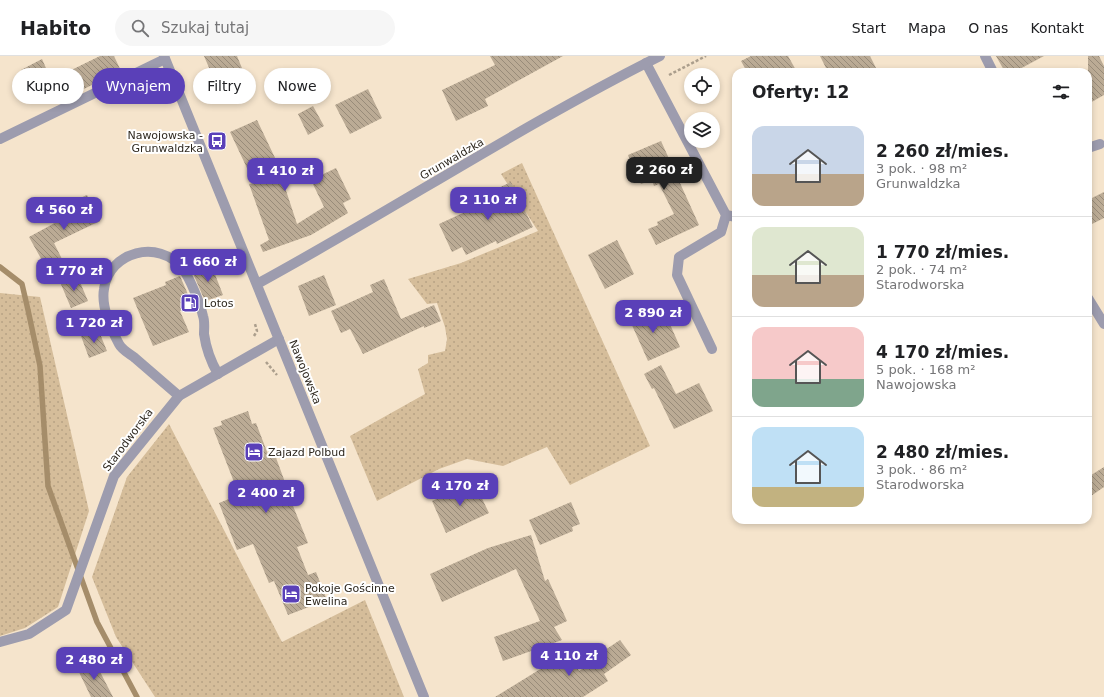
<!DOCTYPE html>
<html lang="pl">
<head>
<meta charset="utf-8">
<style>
  :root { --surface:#fff; --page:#f6f6f6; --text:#202124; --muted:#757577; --line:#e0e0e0; --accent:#5a40b8 }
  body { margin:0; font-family:"DejaVu Sans",sans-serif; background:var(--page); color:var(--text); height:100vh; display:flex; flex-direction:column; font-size:15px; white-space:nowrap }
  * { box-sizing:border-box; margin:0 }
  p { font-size:13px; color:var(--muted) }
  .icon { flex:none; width:22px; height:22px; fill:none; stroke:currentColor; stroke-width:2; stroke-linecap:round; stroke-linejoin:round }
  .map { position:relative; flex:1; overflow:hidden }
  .panel { position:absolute; left:732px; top:12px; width:360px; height:456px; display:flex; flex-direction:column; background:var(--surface); border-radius:12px; box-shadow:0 2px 6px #0003 }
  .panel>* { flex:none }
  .banner { position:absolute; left:12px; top:12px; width:380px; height:36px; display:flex; gap:8px }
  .tools { position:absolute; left:684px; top:12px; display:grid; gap:8px }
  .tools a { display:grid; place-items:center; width:36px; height:36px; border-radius:50%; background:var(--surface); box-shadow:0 2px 6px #0003; font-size:20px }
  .price { position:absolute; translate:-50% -34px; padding:0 9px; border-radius:8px; background:var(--accent); color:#fff; font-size:13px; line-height:26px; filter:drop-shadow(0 1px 2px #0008) }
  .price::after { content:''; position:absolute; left:50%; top:24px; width:12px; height:9px; margin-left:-6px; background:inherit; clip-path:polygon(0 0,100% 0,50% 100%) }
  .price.active { background:#222; color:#fff }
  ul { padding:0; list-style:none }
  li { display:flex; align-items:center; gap:12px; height:100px; padding:0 20px }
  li+li { border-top:1px solid var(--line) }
  li span { display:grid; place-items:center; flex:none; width:112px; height:80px; border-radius:12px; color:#555 }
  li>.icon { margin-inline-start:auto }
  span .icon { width:48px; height:48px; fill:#fffc; stroke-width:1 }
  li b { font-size:17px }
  h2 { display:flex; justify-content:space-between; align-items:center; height:48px; padding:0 20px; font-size:17px }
  .chip { padding:0 14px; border-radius:18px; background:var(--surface); box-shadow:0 2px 6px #0003; font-size:14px; line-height:36px }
  .chip.active { background:var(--accent); color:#fff }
  header { display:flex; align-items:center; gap:24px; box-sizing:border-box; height:56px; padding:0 20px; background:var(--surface); border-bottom:1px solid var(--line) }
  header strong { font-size:19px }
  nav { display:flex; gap:22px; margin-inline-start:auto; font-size:14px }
  .search { width:280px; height:36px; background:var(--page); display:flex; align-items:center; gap:10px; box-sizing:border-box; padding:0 14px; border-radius:22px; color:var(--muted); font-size:15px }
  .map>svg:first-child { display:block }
</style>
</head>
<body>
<header>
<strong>Habito</strong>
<div class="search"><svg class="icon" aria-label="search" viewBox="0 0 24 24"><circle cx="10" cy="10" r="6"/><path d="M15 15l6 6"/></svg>Szukaj tutaj</div>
<nav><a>Start</a><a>Mapa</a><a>O nas</a><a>Kontakt</a></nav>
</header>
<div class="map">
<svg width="1104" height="641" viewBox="0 0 1104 641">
  <defs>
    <pattern id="grass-dots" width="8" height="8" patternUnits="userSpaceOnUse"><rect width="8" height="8" fill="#d5bd9a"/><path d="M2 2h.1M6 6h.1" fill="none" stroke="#b7a284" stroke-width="1.8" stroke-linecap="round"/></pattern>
    <pattern id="building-back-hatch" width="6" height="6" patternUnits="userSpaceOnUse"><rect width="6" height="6" fill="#bbab95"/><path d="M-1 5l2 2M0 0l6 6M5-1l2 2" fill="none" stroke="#988b79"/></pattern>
  </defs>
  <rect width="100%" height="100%" fill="#f5e4cc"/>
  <path fill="url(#grass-dots)" d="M522,107L650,390L570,429L547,391L503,410L467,403L439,413L377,445L350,380L425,338L418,313L428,307V299L445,295L447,283L445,271L437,247L427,248L408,223L461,207L538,175L501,118Z
    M0,237L40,241L89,455L58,551L25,572L0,580Z
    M169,368L282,586L365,544L404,641H155L116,581L92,521L127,421Z"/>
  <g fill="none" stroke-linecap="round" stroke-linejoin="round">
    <path stroke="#a58d6a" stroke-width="5.5" d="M0,211L22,228L28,254L40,310L48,430L97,566L137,641"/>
  </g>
  <path fill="url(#building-back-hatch)" d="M100,0H114L121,15L61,44L51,24Z
    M204,0H237L244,17L216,28Z
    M490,0H563L485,43L488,50L456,65L442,34L495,9Z
    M751,0H788L797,16H747L741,5Z
    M820,0H870L878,16H828Z
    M996,0H1044L1014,16H1005Z
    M1088,0H1099L1104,10V39L1088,48Z
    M42,3L49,19L28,29L21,14Z
    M368,33L382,62L350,78L335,49Z
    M313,50L324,70L308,79L298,58Z
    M257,64L276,104L297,168L324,151L311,124L336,112L351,143L343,147L348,157L311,179L263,196L260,189L269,184L249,128L254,127L230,76Z
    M661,85L699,169L656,189L648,173L658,169L657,166L674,158L659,128L654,130L652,124L641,128L628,99Z
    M511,126L533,171L497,188L496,185L466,199L462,191L452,196L439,168L478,150L475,143Z
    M1104,136V162L1088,170V144Z
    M87,139L100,165L54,187L65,209L49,217L29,181L62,163L60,158L66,155L64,149Z
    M617,184L634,218L605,233L588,199Z
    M211,208L223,239L205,245L192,215Z
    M77,219L88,245L71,252L60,226Z
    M324,219L336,249L309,260L298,230Z
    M180,220L193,250L180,255L189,276L153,290L133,242L166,229L165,226Z
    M384,223L401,263L434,249L441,265L424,272V270L363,298L350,273L341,277L331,255L373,236L370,229Z
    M639,252L643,258L656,252L663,269L669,266L680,291L648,305L627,258Z
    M98,273L107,295L89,302L81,280Z
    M661,309L676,338L699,327L713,355L674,373L654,332L652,333L644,318Z
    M248,355L252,368L256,367L269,401L275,399L286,429L285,430L308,487L297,491L308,519L316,516L327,544L288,559L274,525L269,527L253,488L237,494L219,447L239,439L213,372L222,369L221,365Z
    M1104,411V431L1088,442V421Z
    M474,426L489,457L446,477L432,445Z
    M571,446L580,468L572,471L573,475L540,489L529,464Z
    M531,479L545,525L548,523L567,565L554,571L562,584L503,605L494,581L540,565L516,513L442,546L430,518L488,492Z
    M620,584L631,599L604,618L608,625L583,641H495L568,596L579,615L607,597L605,594Z
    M94,604L113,641H91L77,612Z"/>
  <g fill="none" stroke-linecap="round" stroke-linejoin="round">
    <path stroke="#ab9e8c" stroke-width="2.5" stroke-dasharray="3 2" stroke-linecap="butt" d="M669,19L706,0
      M254,280L257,275L255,268
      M266,306L277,319"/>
    <path stroke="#9d9cae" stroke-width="10" d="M646,7L726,159L736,161
      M0,83L165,3
      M712,293L677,219L679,201L721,176L726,159
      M179,340C164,327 150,315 135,302C130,298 122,294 119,288C111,273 101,250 104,233C109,195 159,183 182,212C190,222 200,247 203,260C205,265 204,272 204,278C206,292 211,306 218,318"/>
    <path stroke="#9d9cae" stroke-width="10" d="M985,0L993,16
      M1088,92L1100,88
      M1088,242L1104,268
      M0,586L29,578L66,554L114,420L179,340L279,283"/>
    <path stroke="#9d9cae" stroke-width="10" d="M164,0L424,641
      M257,228C393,154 522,69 660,0"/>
  </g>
  <defs>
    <g id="bus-square" transform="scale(1)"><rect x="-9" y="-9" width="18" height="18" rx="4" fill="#5a40b8" stroke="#fff"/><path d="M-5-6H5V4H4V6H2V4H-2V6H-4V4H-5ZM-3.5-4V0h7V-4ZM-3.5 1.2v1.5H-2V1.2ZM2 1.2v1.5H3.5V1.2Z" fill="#fff"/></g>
    <g id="fuel-square" transform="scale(1)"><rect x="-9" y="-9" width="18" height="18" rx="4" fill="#5a40b8" stroke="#fff"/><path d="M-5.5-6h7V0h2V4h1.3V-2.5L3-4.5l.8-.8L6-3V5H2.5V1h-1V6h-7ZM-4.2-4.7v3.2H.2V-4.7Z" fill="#fff"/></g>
    <g id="hotel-square" transform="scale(1)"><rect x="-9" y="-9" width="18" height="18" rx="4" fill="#5a40b8" stroke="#fff"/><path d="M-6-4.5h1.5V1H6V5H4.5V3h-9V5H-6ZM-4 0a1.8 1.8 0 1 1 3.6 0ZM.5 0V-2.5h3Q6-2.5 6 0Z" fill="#fff"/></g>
  </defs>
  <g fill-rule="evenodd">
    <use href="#bus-square" x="217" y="85"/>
    <use href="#fuel-square" x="190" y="247"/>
    <use href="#hotel-square" x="254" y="396"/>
    <use href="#hotel-square" x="291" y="538"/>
  </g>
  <g text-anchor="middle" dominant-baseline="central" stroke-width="4" stroke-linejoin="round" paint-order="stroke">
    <g font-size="11" fill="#2e281f" stroke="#fff" text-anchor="start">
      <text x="203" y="79" text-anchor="end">Nawojowska -<tspan x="203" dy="13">Grunwaldzka</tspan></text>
      <text x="204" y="247">Lotos</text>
      <text x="268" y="396">Zajazd Polbud</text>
      <text x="305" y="532">Pokoje Gościnne<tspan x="305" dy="13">Ewelina</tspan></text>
    </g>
    <g font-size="11" fill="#2e281f" stroke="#fff">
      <text transform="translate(452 103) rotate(-30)">Grunwaldzka</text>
      <text transform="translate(305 316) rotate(68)">Nawojowska</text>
      <text transform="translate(128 384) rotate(-53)">Starodworska</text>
    </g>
  </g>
</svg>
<div class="tools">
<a><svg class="icon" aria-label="locate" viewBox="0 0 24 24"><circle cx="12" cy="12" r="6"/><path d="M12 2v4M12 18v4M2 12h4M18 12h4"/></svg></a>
<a><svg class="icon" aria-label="layers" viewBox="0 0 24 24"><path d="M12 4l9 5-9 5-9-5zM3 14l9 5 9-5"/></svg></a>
</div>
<b class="price active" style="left:664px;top:135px">2 260 zł</b>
<b class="price" style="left:285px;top:136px">1 410 zł</b>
<b class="price" style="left:488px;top:165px">2 110 zł</b>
<b class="price" style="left:64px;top:175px">4 560 zł</b>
<b class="price" style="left:208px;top:227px">1 660 zł</b>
<b class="price" style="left:74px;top:236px">1 770 zł</b>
<b class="price" style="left:653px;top:278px">2 890 zł</b>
<b class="price" style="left:94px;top:288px">1 720 zł</b>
<b class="price" style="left:460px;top:451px">4 170 zł</b>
<b class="price" style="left:266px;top:458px">2 400 zł</b>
<b class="price" style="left:569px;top:621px">4 110 zł</b>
<b class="price" style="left:94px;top:625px">2 480 zł</b>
<div class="banner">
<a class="chip">Kupno</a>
<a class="chip active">Wynajem</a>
<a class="chip">Filtry</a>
<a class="chip">Nowe</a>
</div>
<section class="panel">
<h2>Oferty: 12<svg class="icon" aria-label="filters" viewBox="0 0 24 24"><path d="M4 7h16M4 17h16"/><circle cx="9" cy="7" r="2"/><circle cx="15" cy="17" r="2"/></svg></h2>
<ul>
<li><span style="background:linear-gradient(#c9d6e8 60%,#b9a48a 0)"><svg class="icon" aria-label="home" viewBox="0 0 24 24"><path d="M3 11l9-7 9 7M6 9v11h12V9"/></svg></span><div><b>2 260 zł/mies.</b><p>3 pok. · 98 m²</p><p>Grunwaldzka</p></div></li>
<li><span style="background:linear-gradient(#dfe7d0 60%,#b9a48a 0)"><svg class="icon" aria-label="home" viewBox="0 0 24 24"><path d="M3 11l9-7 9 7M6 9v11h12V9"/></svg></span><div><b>1 770 zł/mies.</b><p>2 pok. · 74 m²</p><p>Starodworska</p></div></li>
<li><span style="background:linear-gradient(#f6c9c9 65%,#7fa58c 0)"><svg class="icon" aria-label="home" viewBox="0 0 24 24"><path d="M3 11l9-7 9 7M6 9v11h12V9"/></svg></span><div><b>4 170 zł/mies.</b><p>5 pok. · 168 m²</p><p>Nawojowska</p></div></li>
<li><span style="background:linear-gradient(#bfe0f5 75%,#c2b280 0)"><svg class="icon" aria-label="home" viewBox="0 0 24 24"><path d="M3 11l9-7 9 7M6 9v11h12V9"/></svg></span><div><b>2 480 zł/mies.</b><p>3 pok. · 86 m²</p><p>Starodworska</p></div></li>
</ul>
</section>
</div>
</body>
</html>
